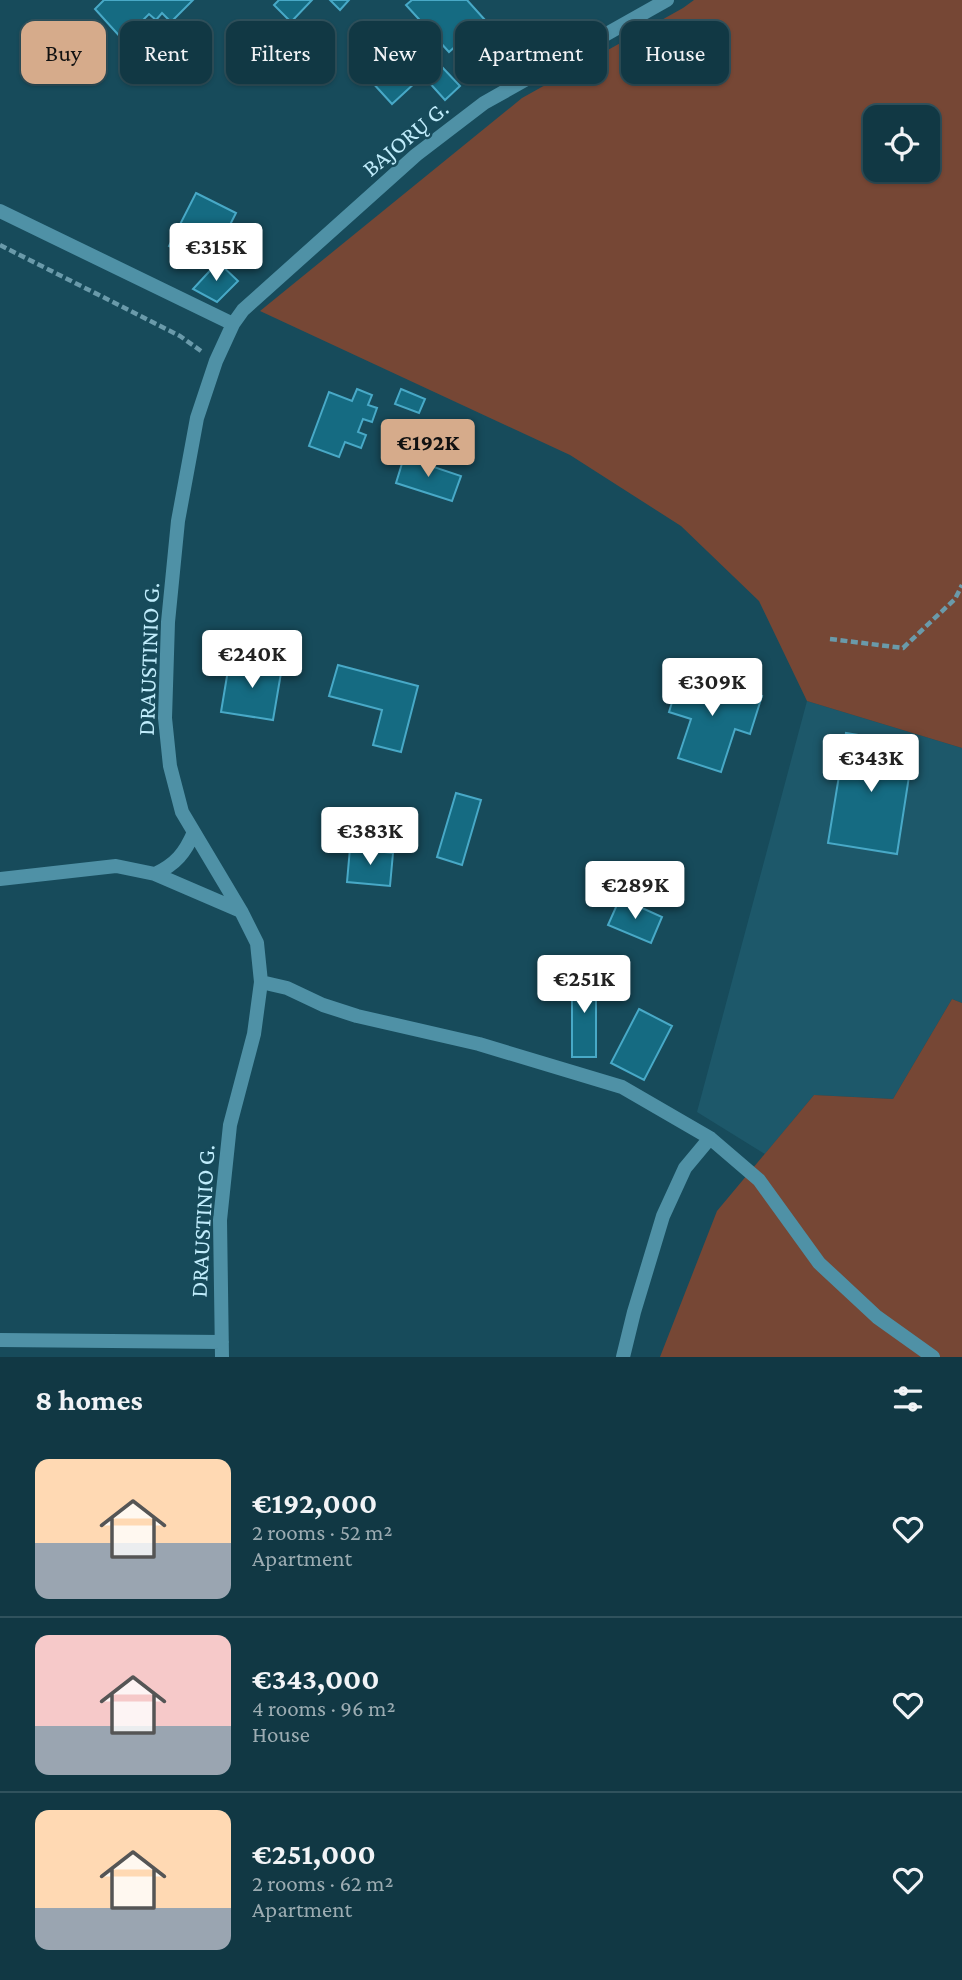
<!DOCTYPE html>
<html lang="en">
<head>
<meta charset="utf-8">
<style>
  :root { --surface:#113844; --page:#1a3f4b; --text:#f1f3f6; --muted:#9cacb2; --line:#30525d; --accent:#d6ab8b }
  body { margin:0; font-family:"Crimson Pro",serif; background:var(--page); color:var(--text); height:100vh; display:flex; flex-direction:column; font-size:26px; white-space:nowrap }
  * { box-sizing:border-box; margin:0 }
  p { font-size:23px; color:var(--muted) }
  .icon { flex:none; width:38px; height:38px; fill:none; stroke:currentColor; stroke-width:2; stroke-linecap:round; stroke-linejoin:round }
  .map { position:relative; height:1357px; overflow:hidden }
  .drawer { display:flex; flex-direction:column; background:var(--surface); flex:1 }
  .drawer>* { flex:none }
  .top-card { position:absolute; left:21px; top:21px; width:920px; height:63px; display:flex; gap:14px }
  .buttons { position:absolute; left:863px; top:105px; display:grid; gap:14px }
  .buttons a { display:grid; place-items:center; width:77px; height:77px; border-radius:14px; background:var(--surface); box-shadow:0 2px 5px #0004,0 0 0 2px var(--line); font-size:35px }
  .price { position:absolute; translate:-50% -60px; padding:0 16px; border-radius:7px; background:#fff; color:#222; font-size:23px; line-height:46px; filter:drop-shadow(0 2px 4px #0008) }
  .price::after { content:''; position:absolute; left:50%; top:42px; width:21px; height:16px; margin-left:-10px; background:inherit; clip-path:polygon(0 0,100% 0,50% 100%) }
  .price.selected { background:var(--accent); color:#111 }
  ul { padding:0; list-style:none }
  li { display:flex; align-items:center; gap:21px; height:175px; padding:0 35px }
  li+li { border-top:2px solid var(--line) }
  li span { display:grid; place-items:center; flex:none; width:196px; height:140px; border-radius:14px; color:#555 }
  li>.icon { margin-inline-start:auto }
  span .icon { width:84px; height:84px; fill:#fffc; stroke-width:1 }
  li b { font-size:30px }
  h2 { display:flex; justify-content:space-between; align-items:center; height:84px; padding:0 35px; font-size:30px }
  .pill { padding:0 24px; border-radius:14px; background:var(--surface); box-shadow:0 2px 5px #0004,0 0 0 2px var(--line); font-size:24px; line-height:63px }
  .pill.selected { background:var(--accent); color:#111 }
  .map>svg:first-child { display:block }
</style>
</head>
<body>
<div class="map">
<svg width="962" height="1357" viewBox="0 0 962 1357">
  <rect width="100%" height="100%" fill="#174b5b"/>
  <path fill="#1d586a" d="M807,701L962,748V1003L952,999L893,1099L814,1095L765,1154L697,1112Z"/>
  <path fill="#764735" fill-rule="evenodd" d="M694,0H962V748L807,701L759,601L681,526L570,455L260,311L522,98L683,8ZM928,117V170H875V117Z
    M952,999L962,1003V1357H660L717,1211L814,1095L893,1099Z"/>
  <path fill="#156b82" stroke="#48a9c7" stroke-width="2" d="M104,0H193L171,22L162,13L156,20L149,14L123,40L95,9Z
    M279,0H312L291,22L274,5Z
    M330,0H349L340,10Z
    M412,0H467L485,20L449,52L406,5Z
    M388,26L429,70L392,104L351,59Z
    M442,67L460,86L445,100L427,80Z
    M196,193L236,213L209,266L169,246Z
    M218,262L238,281L217,302L193,289Z
    M357,389L372,395L368,405L377,408L372,422L363,419L358,432L366,435L361,448L345,442L339,457L309,446L329,392L352,401Z
    M401,389L425,399L419,413L395,404Z
    M404,457L461,476L452,501L396,483Z
    M240,660L282,667L273,720L221,712L228,670L238,672Z
    M338,665L418,686L401,752L373,745L382,710L329,696Z
    M682,670L762,696L750,734L735,729L721,772L678,758L691,719L669,712Z
    M846,733L914,744L897,854L828,843Z
    M456,793L481,800L462,865L437,857Z
    M350,848L393,853L390,886L347,882Z
    M620,898L662,917L651,943L608,925Z
    M572,973L596,974V1057H572Z
    M639,1009L672,1026L644,1080L611,1063Z"/>
  <g fill="none" stroke-linecap="round" stroke-linejoin="round">
    <path stroke="#6a9aaa" stroke-width="4.5" stroke-dasharray="7 3.5" stroke-linecap="butt" d="M0,245L180,336L201,351
      M830,639L903,648L955,599L962,585"/>
    <path stroke="#4f91a6" stroke-width="14" d="M0,211L233,324
      M155,874C176,864 185,853 194,832
      M0,879L116,866L155,874L241,911
      M261,982L287,988L323,1005L357,1016L479,1044L622,1087L710,1138L759,1180L819,1263L877,1317L933,1357
      M0,1340L222,1342
      M222,1357L220,1220L230,1125L254,1034L261,982L257,943L241,911L182,812L170,766L165,718L168,622L178,521L197,418L216,361L233,324L243,310L416,155L484,103L667,0
      M623,1357L634,1312L663,1216L685,1168L710,1138"/>
  </g>
  <g text-anchor="middle" dominant-baseline="central" stroke-width="5" stroke-linejoin="round" paint-order="stroke">
    <g font-size="24" fill="#c0ecfb" stroke="#174b5b">
      <text transform="translate(405 138) rotate(-40)">BAJORŲ G.</text>
      <text transform="translate(148 659) rotate(-88)">DRAUSTINIO G.</text>
      <text transform="translate(202 1221) rotate(-87)">DRAUSTINIO G.</text>
    </g>
  </g>
</svg>
<div class="buttons">
<a><svg class="icon" aria-label="locate" viewBox="0 0 24 24"><circle cx="12" cy="12" r="6"/><path d="M12 2v4M12 18v4M2 12h4M18 12h4"/></svg></a>
</div>
<b class="price" style="left:216px;top:283px">€315K</b>
<b class="price selected" style="left:428px;top:479px">€192K</b>
<b class="price" style="left:252px;top:690px">€240K</b>
<b class="price" style="left:712px;top:718px">€309K</b>
<b class="price" style="left:871px;top:794px">€343K</b>
<b class="price" style="left:370px;top:867px">€383K</b>
<b class="price" style="left:635px;top:921px">€289K</b>
<b class="price" style="left:584px;top:1015px">€251K</b>
<div class="top-card">
<a class="pill selected">Buy</a>
<a class="pill">Rent</a>
<a class="pill">Filters</a>
<a class="pill">New</a>
<a class="pill">Apartment</a>
<a class="pill">House</a>
</div>
</div>
<section class="drawer">
<h2>8 homes<svg class="icon" aria-label="filters" viewBox="0 0 24 24"><path d="M4 7h16M4 17h16"/><circle cx="9" cy="7" r="2"/><circle cx="15" cy="17" r="2"/></svg></h2>
<ul>
<li><span style="background:linear-gradient(#ffd9b3 60%,#9aa5b1 0)"><svg class="icon" aria-label="home" viewBox="0 0 24 24"><path d="M3 11l9-7 9 7M6 9v11h12V9"/></svg></span><div><b>€192,000</b><p>2 rooms · 52 m²</p><p>Apartment</p></div><svg class="icon" aria-label="heart" viewBox="0 0 24 24"><path d="M12 20l-8-8c-3-5 5-10 8-4 3-6 11-1 8 4z"/></svg></li>
<li><span style="background:linear-gradient(#f6c9c9 65%,#9aa5b1 0)"><svg class="icon" aria-label="home" viewBox="0 0 24 24"><path d="M3 11l9-7 9 7M6 9v11h12V9"/></svg></span><div><b>€343,000</b><p>4 rooms · 96 m²</p><p>House</p></div><svg class="icon" aria-label="heart" viewBox="0 0 24 24"><path d="M12 20l-8-8c-3-5 5-10 8-4 3-6 11-1 8 4z"/></svg></li>
<li><span style="background:linear-gradient(#ffd9b3 70%,#9aa5b1 0)"><svg class="icon" aria-label="home" viewBox="0 0 24 24"><path d="M3 11l9-7 9 7M6 9v11h12V9"/></svg></span><div><b>€251,000</b><p>2 rooms · 62 m²</p><p>Apartment</p></div><svg class="icon" aria-label="heart" viewBox="0 0 24 24"><path d="M12 20l-8-8c-3-5 5-10 8-4 3-6 11-1 8 4z"/></svg></li>
</ul>
</section>
</body>
</html>
